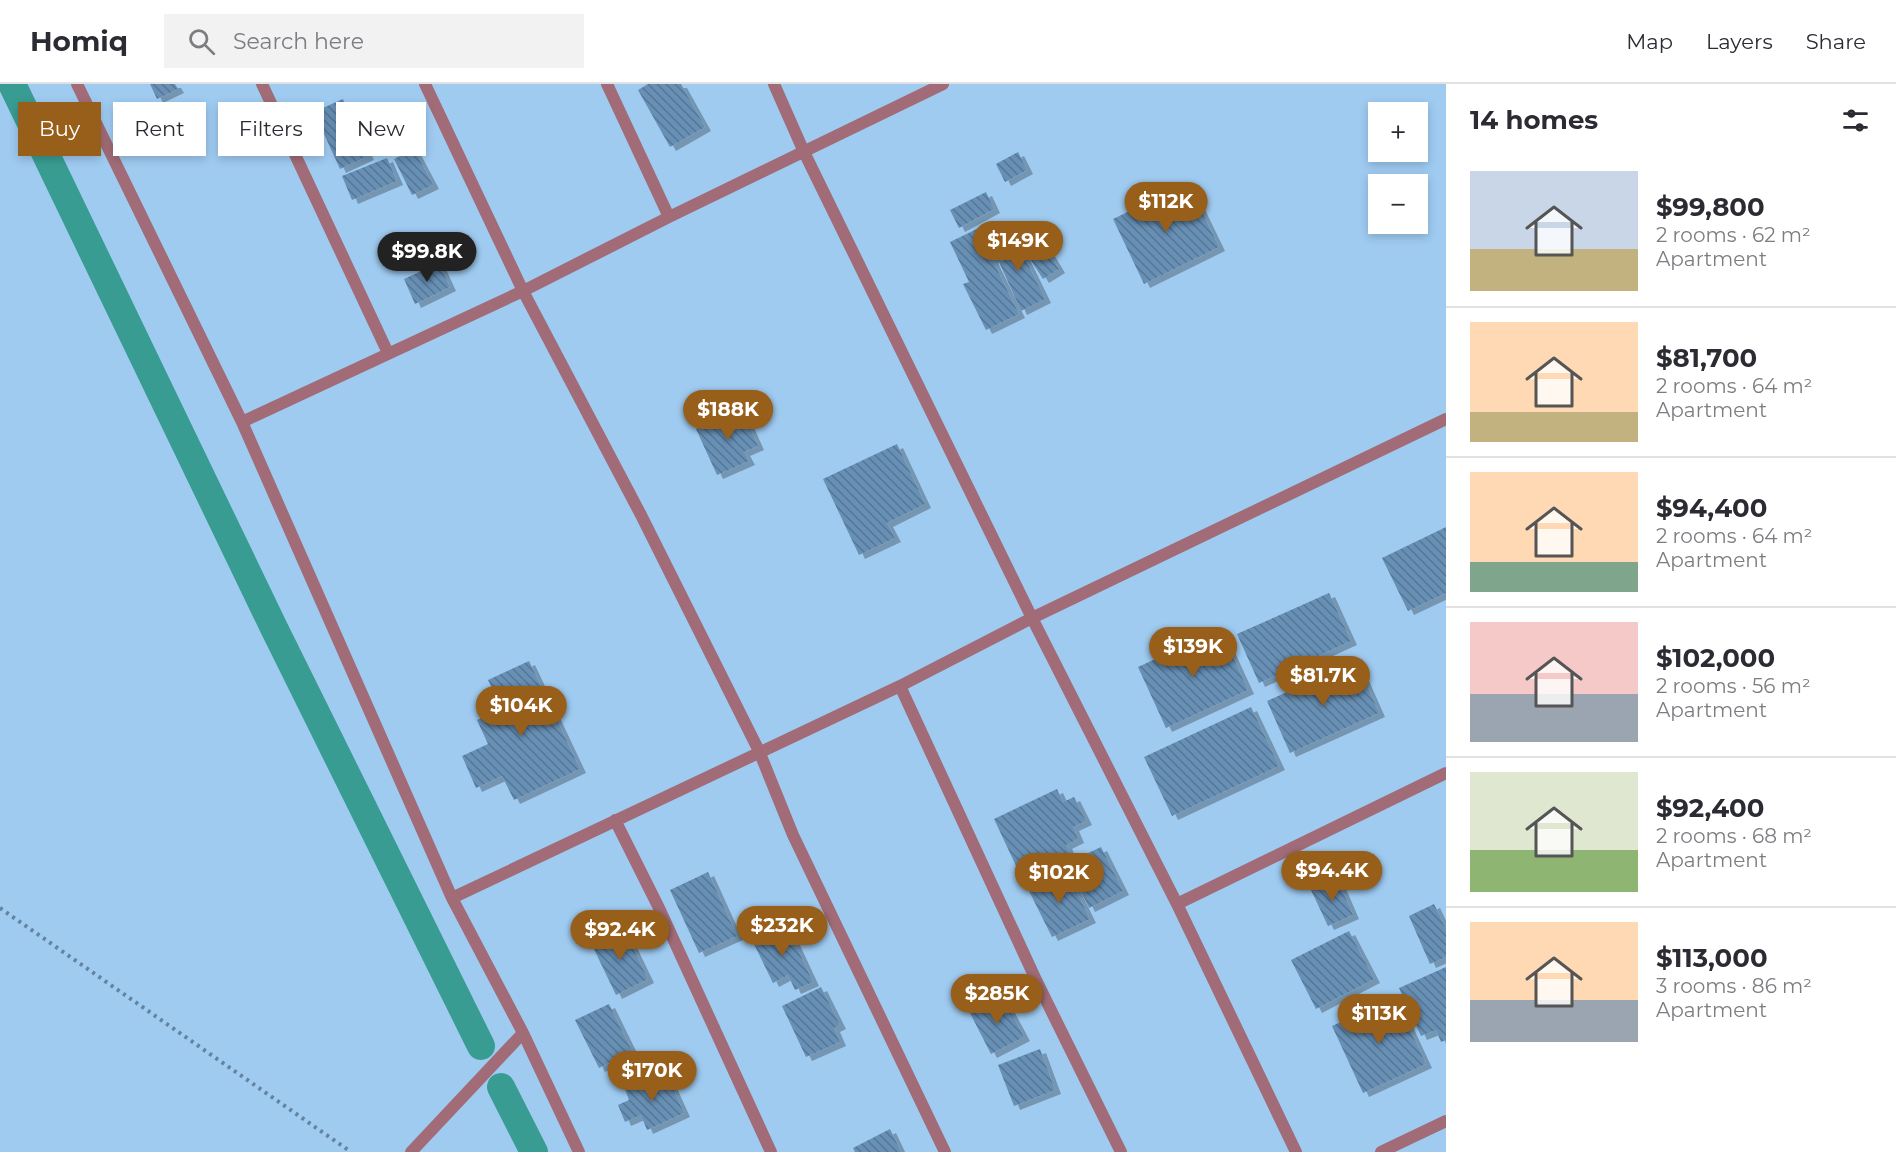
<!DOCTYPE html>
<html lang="en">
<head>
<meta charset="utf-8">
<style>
  :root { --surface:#fff; --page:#f2f2f3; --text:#2b2b33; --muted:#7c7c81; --line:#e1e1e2; --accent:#985f1b }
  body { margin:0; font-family:Montserrat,sans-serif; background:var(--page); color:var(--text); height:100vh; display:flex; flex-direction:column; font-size:22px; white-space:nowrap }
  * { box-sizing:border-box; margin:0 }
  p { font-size:20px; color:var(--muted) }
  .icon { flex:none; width:33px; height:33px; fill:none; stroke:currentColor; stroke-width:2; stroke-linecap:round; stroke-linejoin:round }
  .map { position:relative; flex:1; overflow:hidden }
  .sheet { display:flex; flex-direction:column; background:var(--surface); width:450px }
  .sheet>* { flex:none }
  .hud { position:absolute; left:18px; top:18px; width:570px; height:54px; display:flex; gap:12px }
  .buttons { position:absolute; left:1368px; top:18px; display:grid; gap:12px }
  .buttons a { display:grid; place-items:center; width:60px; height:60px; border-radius:0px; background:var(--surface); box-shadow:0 3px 9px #0003; font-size:30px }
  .price { position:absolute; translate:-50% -51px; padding:0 14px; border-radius:21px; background:var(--accent); color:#fff; font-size:20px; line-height:39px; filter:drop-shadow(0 2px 3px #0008) }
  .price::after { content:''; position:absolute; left:50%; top:36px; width:18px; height:14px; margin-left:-9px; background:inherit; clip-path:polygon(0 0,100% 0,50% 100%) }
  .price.on { background:#222; color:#fff }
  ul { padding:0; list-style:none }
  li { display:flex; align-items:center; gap:18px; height:150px; padding:0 24px }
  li+li { border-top:2px solid var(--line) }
  li span { display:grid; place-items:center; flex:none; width:168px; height:120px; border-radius:0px; color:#555 }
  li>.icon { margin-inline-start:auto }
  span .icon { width:72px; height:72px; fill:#fffc; stroke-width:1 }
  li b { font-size:26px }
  h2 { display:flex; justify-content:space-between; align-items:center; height:72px; padding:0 24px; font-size:26px }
  .chip { padding:0 21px; border-radius:0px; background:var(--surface); box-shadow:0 3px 9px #0003; font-size:21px; line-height:54px }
  .chip.on { background:var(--accent); color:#fff }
  header { display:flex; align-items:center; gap:36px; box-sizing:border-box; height:84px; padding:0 30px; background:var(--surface); border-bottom:2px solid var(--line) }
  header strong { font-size:28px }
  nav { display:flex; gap:33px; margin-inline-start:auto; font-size:21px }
  .search { width:420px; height:54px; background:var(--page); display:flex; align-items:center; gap:15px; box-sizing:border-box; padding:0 21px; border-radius:0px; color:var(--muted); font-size:22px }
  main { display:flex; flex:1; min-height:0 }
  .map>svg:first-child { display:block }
</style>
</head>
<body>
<header>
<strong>Homiq</strong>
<div class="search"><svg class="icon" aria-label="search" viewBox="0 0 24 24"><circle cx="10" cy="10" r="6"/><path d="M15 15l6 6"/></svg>Search here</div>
<nav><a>Map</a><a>Layers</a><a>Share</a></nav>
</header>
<main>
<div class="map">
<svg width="1446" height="1068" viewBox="0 0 1446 1068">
  <defs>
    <pattern id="building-back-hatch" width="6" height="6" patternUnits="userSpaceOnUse" patternTransform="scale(1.5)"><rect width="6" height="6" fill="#6790b5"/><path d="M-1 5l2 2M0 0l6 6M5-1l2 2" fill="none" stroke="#547695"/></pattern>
    <filter id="shadow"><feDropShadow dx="6" dy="4" stdDeviation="0" flood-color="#0004"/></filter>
  </defs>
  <rect width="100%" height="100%" fill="#9fcbf1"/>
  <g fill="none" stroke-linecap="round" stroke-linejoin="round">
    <path stroke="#399c92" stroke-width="28" d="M12,0L274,544L481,962
      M501,1003L534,1068"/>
  </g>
  <path fill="url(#building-back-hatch)" filter="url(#shadow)" d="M150,0H175L178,5L157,15Z
    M648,0H681L705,43L670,63L638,6Z
    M343,15L368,72L340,85L314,28Z
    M414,65L433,101L412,111L394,75Z
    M1018,68L1027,86L1005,98L996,80Z
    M387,74L397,97L352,116L342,92Z
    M1188,99L1219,163L1144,200L1113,135Z
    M986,108L994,125L959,144L950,126Z
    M983,142L997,173L992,175L1019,230L986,246L963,200L969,198L950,158Z
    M1012,147L1045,215L1021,227L999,178L1004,176L994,155Z
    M1047,165L1059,185L1043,195L1030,175Z
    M439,179L450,203L415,220L404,195Z
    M741,324L758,362L744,368L749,377L717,391L696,345Z
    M897,360L925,420L887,439L895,454L859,471L823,395Z
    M1446,443V509L1408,527L1382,474Z
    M1329,509L1351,557L1259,599L1237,550Z
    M1220,545L1248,606L1166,644L1138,583Z
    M529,577L580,685L514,716L502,692L476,704L462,672L488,660L477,636L501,624L488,596Z
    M1356,577L1379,629L1290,669L1267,617Z
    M1251,623L1279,682L1172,732L1144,673Z
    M1057,705L1063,718L1074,713L1086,737L1073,743L1078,755L1066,761L1071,772L1039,788L1033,776L1017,784L994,735Z
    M1101,763L1123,807L1089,824L1067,779Z
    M1066,786L1090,835L1052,853L1028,805Z
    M708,788L737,852L699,869L670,806Z
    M1337,794L1353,831L1328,842L1311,806Z
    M1434,820L1446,845V873L1430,880L1409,832Z
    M786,840L813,898L795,906L788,891L773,899L752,856Z
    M623,843L648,895L616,911L591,859Z
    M1349,847L1374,895L1316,925L1291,876Z
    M1446,883V956L1441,958L1436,946L1421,952L1399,904Z
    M821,903L840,941L834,944L840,958L806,973L782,922Z
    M1002,912L1024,953L991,970L970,929Z
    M1395,913L1426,980L1363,1009L1332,942Z
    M609,920L632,967L599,984L575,936Z
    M1040,965L1055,1006L1014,1022L998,981Z
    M665,987L684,1029L647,1046L641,1031L625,1038L618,1021L629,1016L625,1005Z
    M890,1045L901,1068H855L853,1064Z"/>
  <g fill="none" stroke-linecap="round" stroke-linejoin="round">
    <path stroke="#64839f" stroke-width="4" stroke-dasharray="3 4.5" stroke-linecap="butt" d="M0,824L351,1068"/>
    <path stroke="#a16c77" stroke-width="12" d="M77,0L242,338L452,814L523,949L579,1068
      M262,0L388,269
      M425,0L523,207L641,431L759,667L793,751L945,1068
      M607,0L669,133
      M774,0L804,68L1032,534L1177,820L1296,1068
      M242,338L523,207L669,133L943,0
      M900,602L1037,898L1121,1068
      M615,736L659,824L771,1068
      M452,814L900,602L1032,534L1446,335
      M1177,820L1446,689
      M411,1068L523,949
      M1381,1068L1446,1037"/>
  </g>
</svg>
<div class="buttons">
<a>+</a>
<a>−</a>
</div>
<b class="price" style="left:1166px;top:149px">$112K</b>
<b class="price" style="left:1018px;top:188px">$149K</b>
<b class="price on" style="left:427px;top:199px">$99.8K</b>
<b class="price" style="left:728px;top:357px">$188K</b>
<b class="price" style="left:1193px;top:594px">$139K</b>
<b class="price" style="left:1323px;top:623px">$81.7K</b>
<b class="price" style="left:521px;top:653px">$104K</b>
<b class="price" style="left:1332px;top:818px">$94.4K</b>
<b class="price" style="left:1059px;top:820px">$102K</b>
<b class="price" style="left:782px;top:873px">$232K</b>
<b class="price" style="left:620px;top:877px">$92.4K</b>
<b class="price" style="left:997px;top:941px">$285K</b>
<b class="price" style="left:1379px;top:961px">$113K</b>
<b class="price" style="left:652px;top:1018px">$170K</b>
<div class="hud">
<a class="chip on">Buy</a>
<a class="chip">Rent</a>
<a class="chip">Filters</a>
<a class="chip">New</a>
</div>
</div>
<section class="sheet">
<h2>14 homes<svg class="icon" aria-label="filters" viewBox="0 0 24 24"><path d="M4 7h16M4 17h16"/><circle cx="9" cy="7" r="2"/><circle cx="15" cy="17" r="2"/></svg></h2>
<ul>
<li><span style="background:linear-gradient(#c9d6e8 65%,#c2b280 0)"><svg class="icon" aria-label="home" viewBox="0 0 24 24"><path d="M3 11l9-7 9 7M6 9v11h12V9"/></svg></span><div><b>$99,800</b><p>2 rooms · 62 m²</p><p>Apartment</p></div></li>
<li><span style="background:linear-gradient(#ffd9b3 75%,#c2b280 0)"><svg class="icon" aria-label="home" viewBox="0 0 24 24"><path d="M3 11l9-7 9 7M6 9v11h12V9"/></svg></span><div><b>$81,700</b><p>2 rooms · 64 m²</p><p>Apartment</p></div></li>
<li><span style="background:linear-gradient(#ffd9b3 75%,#7fa58c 0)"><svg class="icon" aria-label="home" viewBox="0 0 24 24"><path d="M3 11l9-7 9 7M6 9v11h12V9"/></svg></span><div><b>$94,400</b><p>2 rooms · 64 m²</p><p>Apartment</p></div></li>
<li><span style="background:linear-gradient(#f6c9c9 60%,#9aa5b1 0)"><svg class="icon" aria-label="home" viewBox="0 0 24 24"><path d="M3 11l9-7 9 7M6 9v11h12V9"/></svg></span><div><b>$102,000</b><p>2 rooms · 56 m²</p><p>Apartment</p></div></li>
<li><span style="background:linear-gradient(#dfe7d0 65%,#8fb573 0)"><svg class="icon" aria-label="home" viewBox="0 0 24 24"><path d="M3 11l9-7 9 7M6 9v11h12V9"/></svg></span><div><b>$92,400</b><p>2 rooms · 68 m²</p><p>Apartment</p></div></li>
<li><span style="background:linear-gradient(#ffd9b3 65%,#9aa5b1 0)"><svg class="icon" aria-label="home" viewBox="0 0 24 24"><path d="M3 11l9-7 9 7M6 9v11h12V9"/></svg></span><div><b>$113,000</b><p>3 rooms · 86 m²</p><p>Apartment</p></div></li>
</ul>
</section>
</main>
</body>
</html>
